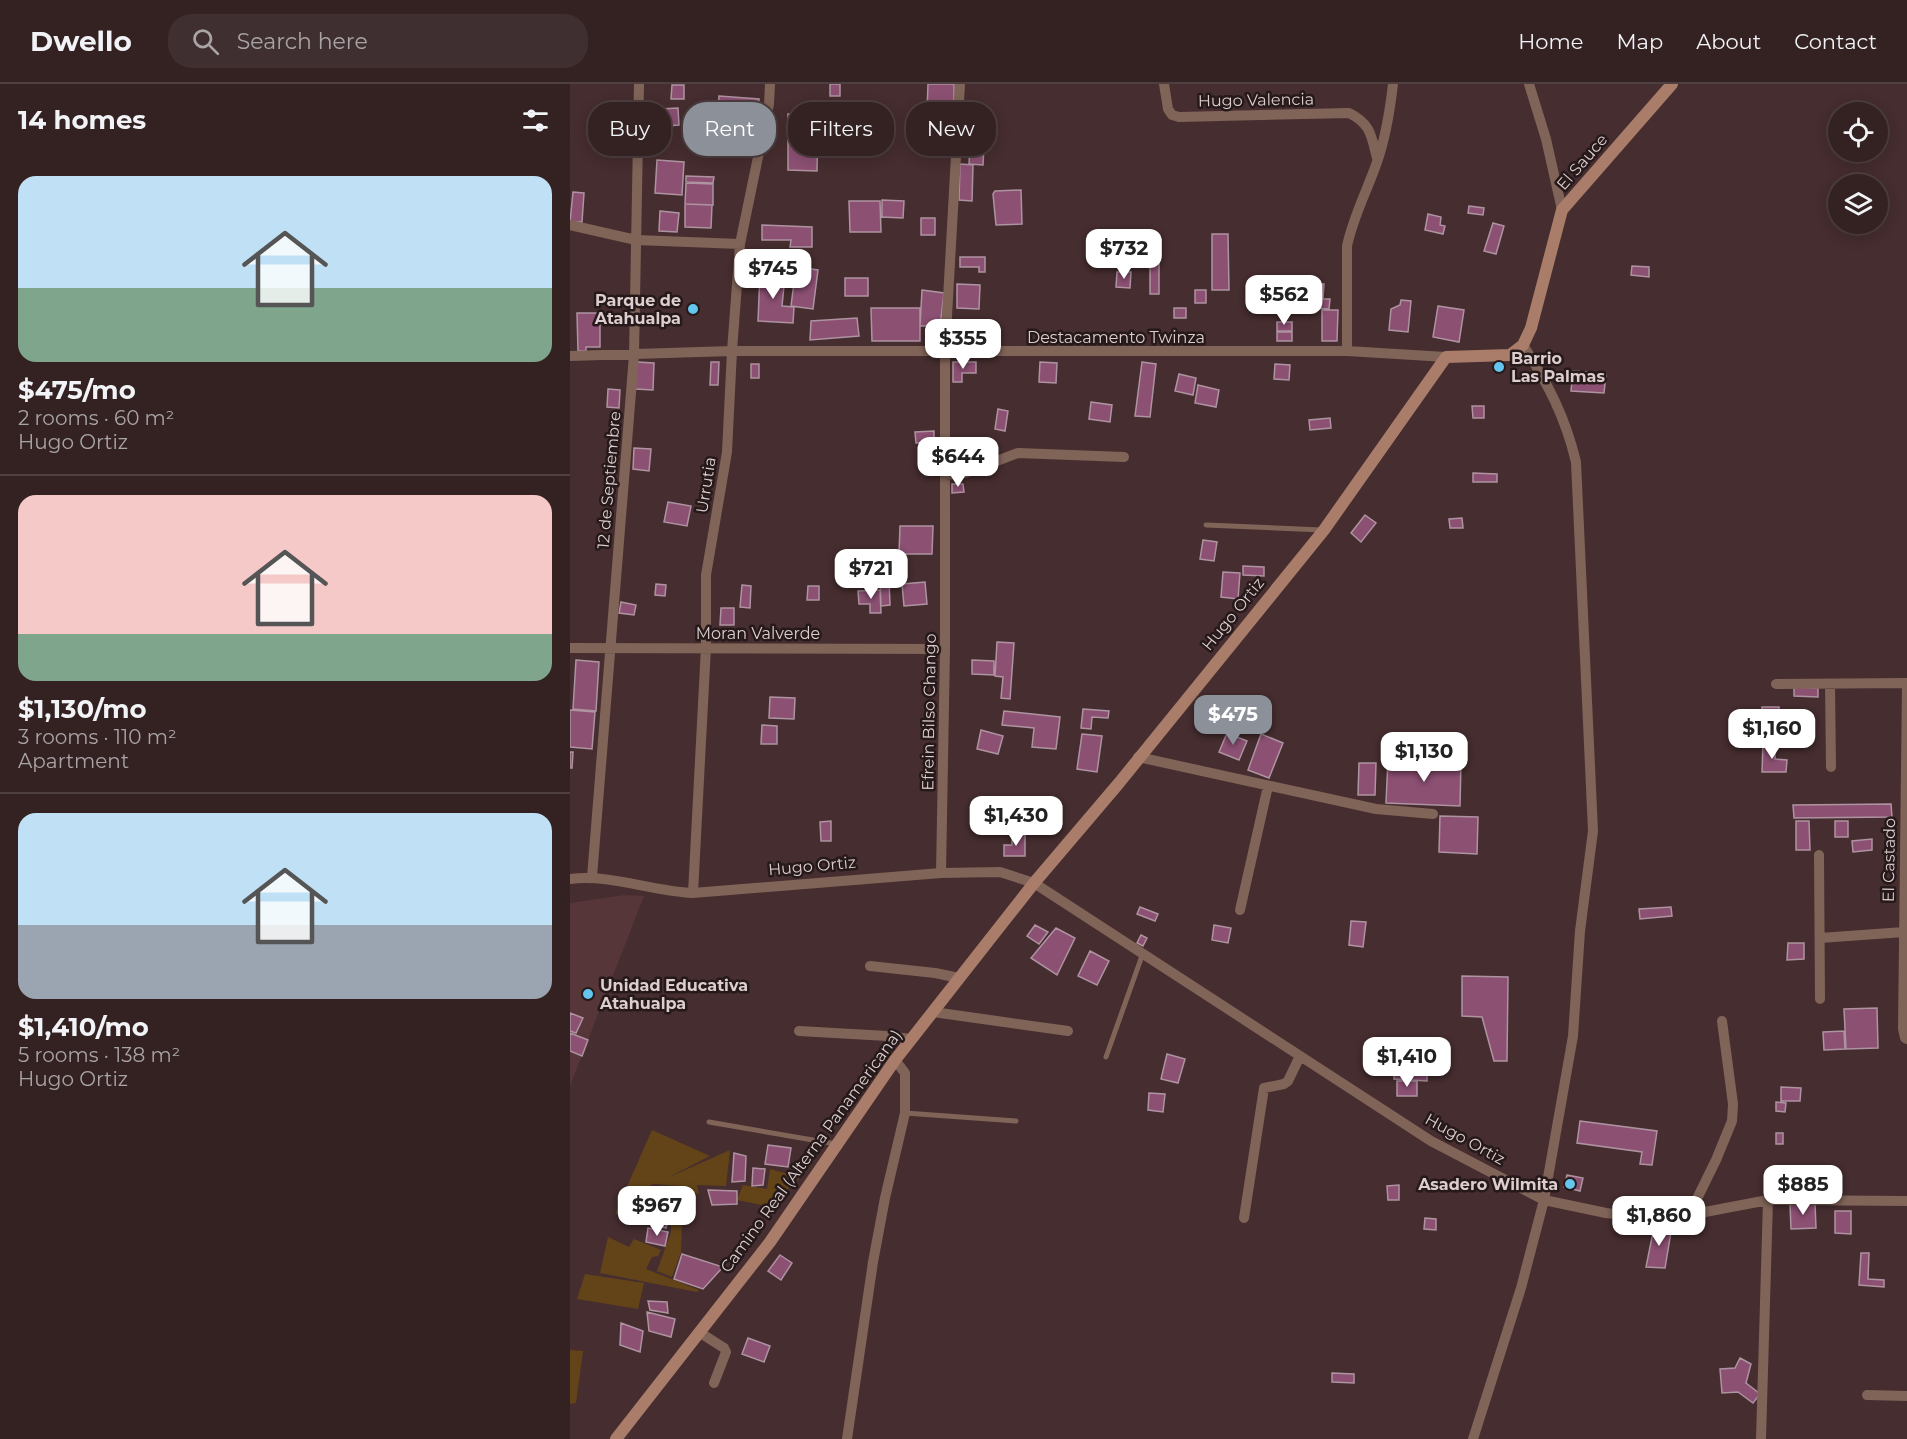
<!DOCTYPE html>
<html lang="en">
<head>
<meta charset="utf-8">
<style>
  :root { --surface:#342223; --page:#3f2f30; --text:#f1f3f6; --muted:#a9a4a6; --line:#4e3f41; --accent:#8c9099 }
  body { margin:0; font-family:Montserrat,sans-serif; background:var(--page); color:var(--text); height:100vh; display:flex; flex-direction:column; font-size:22px; white-space:nowrap }
  * { box-sizing:border-box; margin:0 }
  p { font-size:20px; color:var(--muted) }
  .icon { flex:none; width:33px; height:33px; fill:none; stroke:currentColor; stroke-width:2; stroke-linecap:round; stroke-linejoin:round }
  .map { position:relative; flex:1; overflow:hidden }
  .details { display:flex; flex-direction:column; background:var(--surface); width:570px }
  .details>* { flex:none }
  .hud { position:absolute; left:18px; top:18px; width:570px; height:54px; display:flex; gap:12px }
  .fabs { position:absolute; left:1258px; top:18px; display:grid; gap:12px }
  .fabs a { display:grid; place-items:center; width:60px; height:60px; border-radius:50%; background:var(--surface); box-shadow:0 3px 15px #0003,0 0 0 2px var(--line); font-size:30px }
  .price { position:absolute; translate:-50% -51px; padding:0 14px; border-radius:12px; background:#fff; color:#222; font-size:20px; line-height:39px; filter:drop-shadow(0 2px 3px #0008) }
  .price::after { content:''; position:absolute; left:50%; top:36px; width:18px; height:14px; margin-left:-9px; background:inherit; clip-path:polygon(0 0,100% 0,50% 100%) }
  .price.on { background:var(--accent); color:#fff }
  ul { padding:0; list-style:none }
  li { display:grid; align-content:center; gap:12px; height:318px; padding:0 18px }
  li+li { border-top:2px solid var(--line) }
  li span { display:grid; place-items:center; height:186px; border-radius:18px; color:#555 }
  li>.icon { margin-inline-start:auto }
  span .icon { width:108px; height:108px; fill:#fffc; stroke-width:1 }
  li b { font-size:26px }
  h2 { display:flex; justify-content:space-between; align-items:center; height:72px; padding:0 18px; font-size:26px }
  .tag { padding:0 21px; border-radius:24px; background:var(--surface); box-shadow:0 3px 15px #0003,0 0 0 2px var(--line); font-size:21px; line-height:54px }
  .tag.on { background:var(--accent); color:#fff }
  header { display:flex; align-items:center; gap:36px; box-sizing:border-box; height:84px; padding:0 30px; background:var(--surface); border-bottom:2px solid var(--line) }
  header strong { font-size:28px }
  nav { display:flex; gap:33px; margin-inline-start:auto; font-size:21px }
  .search { width:420px; height:54px; background:var(--page); display:flex; align-items:center; gap:15px; box-sizing:border-box; padding:0 21px; border-radius:24px; color:var(--muted); font-size:22px }
  main { display:flex; flex:1; min-height:0 }
  .map>svg:first-child { display:block }
</style>
</head>
<body>
<header>
<strong>Dwello</strong>
<div class="search"><svg class="icon" aria-label="search" viewBox="0 0 24 24"><circle cx="10" cy="10" r="6"/><path d="M15 15l6 6"/></svg>Search here</div>
<nav><a>Home</a><a>Map</a><a>About</a><a>Contact</a></nav>
</header>
<main>
<section class="details">
<h2>14 homes<svg class="icon" aria-label="filters" viewBox="0 0 24 24"><path d="M4 7h16M4 17h16"/><circle cx="9" cy="7" r="2"/><circle cx="15" cy="17" r="2"/></svg></h2>
<ul>
<li><span style="background:linear-gradient(#bfe0f5 60%,#7fa58c 0)"><svg class="icon" aria-label="home" viewBox="0 0 24 24"><path d="M3 11l9-7 9 7M6 9v11h12V9"/></svg></span><div><b>$475/mo</b><p>2 rooms · 60 m²</p><p>Hugo Ortiz</p></div></li>
<li><span style="background:linear-gradient(#f6c9c9 75%,#7fa58c 0)"><svg class="icon" aria-label="home" viewBox="0 0 24 24"><path d="M3 11l9-7 9 7M6 9v11h12V9"/></svg></span><div><b>$1,130/mo</b><p>3 rooms · 110 m²</p><p>Apartment</p></div></li>
<li><span style="background:linear-gradient(#bfe0f5 60%,#9aa5b1 0)"><svg class="icon" aria-label="home" viewBox="0 0 24 24"><path d="M3 11l9-7 9 7M6 9v11h12V9"/></svg></span><div><b>$1,410/mo</b><p>5 rooms · 138 m²</p><p>Hugo Ortiz</p></div></li>
</ul>
</section>
<div class="map">
<svg width="1337" height="1355" viewBox="0 0 1337 1355">
  <rect width="100%" height="100%" fill="#462d2f"/>
  <path fill="#563639" d="M55,811L74,812L0,1002V819Z"/>
  <path fill="#634418" d="M82,1046L140,1072L97,1094L160,1066L156,1102L127,1101L129,1110L113,1108L109,1102L83,1100L80,1102L86,1103V1106L70,1105L69,1118L80,1121L74,1137L45,1130Z
    M200,1085L230,1093L214,1109L207,1124L167,1116L173,1101L197,1105Z
    M108,1107L113,1113L111,1168L102,1193L87,1187L101,1148V1133H104Z
    M38,1153L59,1163L64,1155L91,1166L88,1172L82,1173L76,1185L129,1206L127,1208L30,1189Z
    M15,1190L74,1199L68,1225L7,1215Z
    M0,1266L13,1267L6,1319L0,1320Z"/>
  <path fill="#8c5073" stroke="#ae93a1" stroke-width="1.5" d="M260,0H270V12H260Z
    M358,0H384V27L357,26Z
    M102,1H114V15H101Z
    M149,12L189,15L188,32L148,29Z
    M108,24L109,41L97,42L99,35L90,36L89,25Z
    M272,26H299V68H273Z
    M218,30H248L247,87L218,86Z
    M356,46H384L385,65L357,66Z
    M400,61H414L413,81L399,80Z
    M87,76L114,78L112,111L85,109Z
    M390,80L403,81L402,117L389,116Z
    M116,92L144,93L143,99L116,98Z
    M116,99L143,100V121L115,120Z
    M451,106L452,140L426,141L423,110L425,107Z
    M3,108L14,109L12,138H0Z
    M312,116L334,117L333,134L312,133Z
    M279,117H310L311,148H280Z
    M115,120L142,121L141,144L115,143Z
    M899,122L914,124L913,131L898,129Z
    M90,127L109,129L107,148L89,147Z
    M858,130L871,133L870,141L875,142L873,150L855,146Z
    M351,134H365V151H351Z
    M923,139L934,142L926,170L914,167Z
    M192,141L242,143V163H220L221,156H192Z
    M642,150H658L659,206H642Z
    M390,173H415V188H409V183H390Z
    M580,177H589V210H580Z
    M1062,182L1079,183V193L1061,191Z
    M226,183L248,186L243,225L221,222Z
    M547,188H561L560,204L546,203Z
    M190,189L215,192L212,222L224,223L223,239L188,237Z
    M275,194H298V212H275Z
    M741,199L754,200L753,215H760L759,225L739,224Z
    M387,200L410,201L409,225L387,224Z
    M352,206L374,209L370,242H350Z
    M625,206H636V219H625Z
    M831,216L841,217L838,248L819,246L821,225L830,221Z
    M868,222L894,226L889,258L863,253Z
    M301,224H350V257H302Z
    M604,224H616V234H604Z
    M752,226H768L767,257H752Z
    M7,229H30V263H16V267H8Z
    M287,234L289,252L240,256L241,237Z
    M707,238H722V247H707Z
    M388,243H406V257H388Z
    M707,248H722V257H707Z
    M67,278L84,279L83,306L65,305Z
    M141,278H149L148,301H140Z
    M383,278H406V289H392V298H383Z
    M470,278L487,279L486,299L469,298Z
    M572,278L586,280L580,333L565,332Z
    M181,280H189V294H181Z
    M705,280L720,281L719,296L704,295Z
    M1003,287L1036,290L1034,309L1001,307Z
    M609,290L626,294L623,311L605,307Z
    M628,301L649,306L646,323L625,319Z
    M38,305L50,306L49,324L37,323Z
    M521,318L542,321L540,338L519,335Z
    M902,322H914V334H903Z
    M428,325L438,327L435,347L425,345Z
    M760,334L761,344L740,346L739,336Z
    M40,341L49,342L48,353H39Z
    M364,347V358L346,359L345,348Z
    M64,364L81,365L79,387L63,385Z
    M903,389L927,390V398H903Z
    M382,400H393L394,408L382,409Z
    M98,418L121,422L117,442L94,438Z
    M795,431L806,439L791,458L781,449Z
    M892,434L893,444H880L879,435Z
    M330,442H363L362,470H329Z
    M633,456L647,458L644,477L630,475Z
    M673,482L694,483V492L673,491Z
    M653,488L670,489L668,515L651,513Z
    M310,495H319L320,521L311,522Z
    M355,498L357,520L334,522L332,500Z
    M86,500L96,501L95,512L85,511Z
    M172,501L181,502L180,524L170,523Z
    M238,502H249V516H237Z
    M310,506L311,529H300V520H289L288,507Z
    M51,518L66,521L64,531L49,529Z
    M151,524H164V541H150Z
    M427,558L444,559L440,615L431,614L433,593L425,592Z
    M6,576L29,578L26,627L3,625Z
    M402,576L424,577V591L402,590Z
    M1224,603L1248,604V613L1224,612Z
    M200,613L225,614L224,635L199,634Z
    M1192,623H1209V644L1192,643Z
    M513,625L539,627L538,634L522,633L521,645L511,644Z
    M0,626L25,628L22,665L0,663Z
    M434,627L490,633L486,665L462,663L464,644L432,641Z
    M192,641L207,642V660H191Z
    M1193,645H1203V657H1193Z
    M411,646L433,652L428,670L407,665Z
    M657,649L677,657L669,676L649,668Z
    M512,650L532,652L527,688L507,685Z
    M691,650L713,659L699,694L678,686Z
    M1193,658H1205V675L1217,676L1216,688H1192Z
    M0,668H3L2,684H0Z
    M818,675L891,678L890,722L816,719Z
    M789,679H806L805,711H788Z
    M402,719L433,721L432,735L401,734Z
    M1321,720L1322,733L1224,734L1223,721Z
    M870,732L908,733L907,770L869,768Z
    M261,737V757H251L250,738Z
    M1226,737H1239L1240,766H1226Z
    M1265,737H1278V753H1265Z
    M442,751H455V772H434V761H442Z
    M1302,755V766L1283,768L1282,757Z
    M570,823L588,830L585,837L567,830Z
    M1101,823L1102,832L1070,835L1069,825Z
    M781,837L796,838L793,863L779,861Z
    M465,841L478,848L469,860L457,852Z
    M644,841L661,844L658,859L642,856Z
    M486,844L505,854L487,891L461,874Z
    M571,851L577,854L573,862L567,859Z
    M1218,859H1234V875L1217,876Z
    M520,867L539,877L527,901L508,892Z
    M892,892L938,893L937,977H924L912,933L892,932Z
    M1307,924L1308,964L1276,965L1274,925Z
    M0,929L13,934L6,949L0,947Z
    M1274,947L1275,965L1254,966L1253,948Z
    M0,949L18,956L12,972L0,967Z
    M597,970L615,975L608,999L591,995Z
    M825,980L857,981V997L824,995Z
    M827,997H847V1012H827Z
    M1211,1003L1231,1004L1230,1017H1211Z
    M579,1009L595,1010L593,1028L578,1026Z
    M1206,1018L1216,1019L1215,1028L1206,1027Z
    M1010,1037L1087,1047L1082,1081L1070,1080L1072,1068L1007,1059Z
    M1206,1049H1213V1060H1206Z
    M198,1061L221,1064L218,1083L195,1080Z
    M164,1069L176,1072L175,1097L162,1098Z
    M183,1084L195,1085L193,1101L182,1102Z
    M997,1091L1013,1094L1010,1107L994,1103Z
    M829,1101V1116H818L817,1102Z
    M89,1104L106,1106L102,1131L85,1128Z
    M138,1106L167,1107V1120L142,1121Z
    M74,1107L98,1111L96,1121L72,1117Z
    M1245,1119L1246,1144L1221,1145L1220,1120Z
    M1265,1127H1281V1150L1265,1149Z
    M80,1129L99,1135L96,1144L78,1139Z
    M855,1134L866,1135V1146L854,1145Z
    M1102,1142L1095,1184L1076,1183L1084,1143Z
    M78,1144L98,1148L95,1162L76,1158Z
    M1291,1169H1299L1298,1195L1314,1196V1203L1289,1201Z
    M112,1170L153,1183L133,1205L104,1195Z
    M210,1171L222,1179L211,1196L198,1187Z
    M78,1217L97,1218L98,1229L80,1226Z
    M77,1228L105,1235L101,1253L79,1247Z
    M51,1239L73,1247L70,1268L50,1261Z
    M178,1254L200,1262L194,1278L172,1270Z
    M1170,1274L1181,1280L1176,1299L1190,1310L1183,1319L1168,1308L1152,1309L1150,1285L1165,1284Z
    M762,1289L784,1290V1299L762,1298Z"/>
  <g fill="none" stroke-linecap="round" stroke-linejoin="round">
    <path stroke="#806458" stroke-width="5" d="M636,441L752,446
      M536,973L573,869
      M335,1029L446,1037
      M139,1038L266,1060"/>
    <path stroke="#806458" stroke-width="10" d="M594,0L598,25L602,31L609,33L779,29C801,40 801,51 807,74
      M959,0L976,55L992,126
      M0,141L66,156L170,160
      M777,267V162C783,133 797,107 807,78C816,53 820,26 823,0
      M0,272L162,267H777L876,273
      M375,391L395,389L448,369L554,373
      M0,564L375,565
      M1337,599L1333,945L1335,954L1337,955
      M1206,600L1336,599
      M1260,600L1261,683
      M568,673L806,725L863,730
      M1249,771L1250,915
      M371,789L375,565V268L390,0
      M22,793L64,271L69,0
      M0,795C41,790 81,807 123,809L371,789L430,788L464,799L861,1057L974,1116L1036,1129L1093,1136L1198,1116L1337,1117
      M123,809L136,563V491L157,368L162,267L170,160L199,20L200,0
      M670,826L698,702
      M1250,854L1334,848
      M300,882L365,889L389,894
      M363,928L498,947
      M229,947L317,952L341,955
      M1118,1133L1146,1076L1162,1037L1163,1020L1152,937
      M674,1134L694,1004L714,1000L718,997L730,972
      M129,1248L154,1264L156,1268L144,1299
      M1297,1311L1337,1312
      M277,1355L303,1178L315,1114L335,1029V989L325,976
      M903,1355L951,1204L974,1116L1003,952L1010,847L1023,747L1006,378C995,332 978,300 953,261
      M1191,1355L1198,1116"/>
    <path stroke="#aa7d6a" stroke-width="12" d="M46,1355L200,1158L325,976L464,799L549,699L754,446L876,273L940,271L953,261L961,244L992,126L1102,0"/>
  </g>
  <g fill="#64c5ee" stroke="#25191a" stroke-width="2">
    <circle cx="123" cy="225" r="6"/>
    <circle cx="929" cy="283" r="6"/>
    <circle cx="18" cy="910" r="6"/>
    <circle cx="1000" cy="1100" r="6"/>
  </g>
  <g text-anchor="middle" dominant-baseline="central" stroke-width="5" stroke-linejoin="round" paint-order="stroke">
    <g font-size="16" fill="#ddcdce" stroke="#25191a">
      <text transform="translate(686 16) rotate(-1)">Hugo Valencia</text>
      <text transform="translate(1012 78) rotate(-49)">El Sauce</text>
      <text x="546" y="253">Destacamento Twinza</text>
      <text transform="translate(39 396) rotate(-85)">12 de Septiembre</text>
      <text transform="translate(136 401) rotate(-81)">Urrutia</text>
      <text transform="translate(663 530) rotate(-51)">Hugo Ortiz</text>
      <text x="188" y="549">Moran Valverde</text>
      <text transform="translate(359 628) rotate(-89)">Efrein Bilso Chango</text>
      <text transform="translate(1319 776) rotate(-89)">El Castado</text>
      <text transform="translate(242 782) rotate(-5)">Hugo Ortiz</text>
      <text transform="translate(895 1055) rotate(29)">Hugo Ortiz</text>
      <text transform="translate(241 1067) rotate(-54)">Camino Real (Alterna Panamericana)</text>
    </g>
    <g font-size="16" font-weight="bold" fill="#ddcdce" stroke="#25191a" text-anchor="end">
      <text x="111" y="216">Parque de<tspan x="111" dy="18">Atahualpa</tspan></text>
      <text x="941" y="274" text-anchor="start">Barrio<tspan x="941" dy="18">Las Palmas</tspan></text>
      <text x="30" y="901" text-anchor="start">Unidad Educativa<tspan x="30" dy="18">Atahualpa</tspan></text>
      <text x="988" y="1100">Asadero Wilmita</text>
    </g>
  </g>
</svg>
<div class="fabs">
<a><svg class="icon" aria-label="locate" viewBox="0 0 24 24"><circle cx="12" cy="12" r="6"/><path d="M12 2v4M12 18v4M2 12h4M18 12h4"/></svg></a>
<a><svg class="icon" aria-label="layers" viewBox="0 0 24 24"><path d="M12 4l9 5-9 5-9-5zM3 14l9 5 9-5"/></svg></a>
</div>
<b class="price" style="left:554px;top:196px">$732</b>
<b class="price" style="left:203px;top:216px">$745</b>
<b class="price" style="left:714px;top:242px">$562</b>
<b class="price" style="left:393px;top:286px">$355</b>
<b class="price" style="left:388px;top:404px">$644</b>
<b class="price" style="left:301px;top:516px">$721</b>
<b class="price on" style="left:663px;top:662px">$475</b>
<b class="price" style="left:1202px;top:676px">$1,160</b>
<b class="price" style="left:854px;top:699px">$1,130</b>
<b class="price" style="left:446px;top:763px">$1,430</b>
<b class="price" style="left:837px;top:1004px">$1,410</b>
<b class="price" style="left:1233px;top:1132px">$885</b>
<b class="price" style="left:87px;top:1153px">$967</b>
<b class="price" style="left:1089px;top:1163px">$1,860</b>
<div class="hud">
<a class="tag">Buy</a>
<a class="tag on">Rent</a>
<a class="tag">Filters</a>
<a class="tag">New</a>
</div>
</div>
</main>
</body>
</html>
